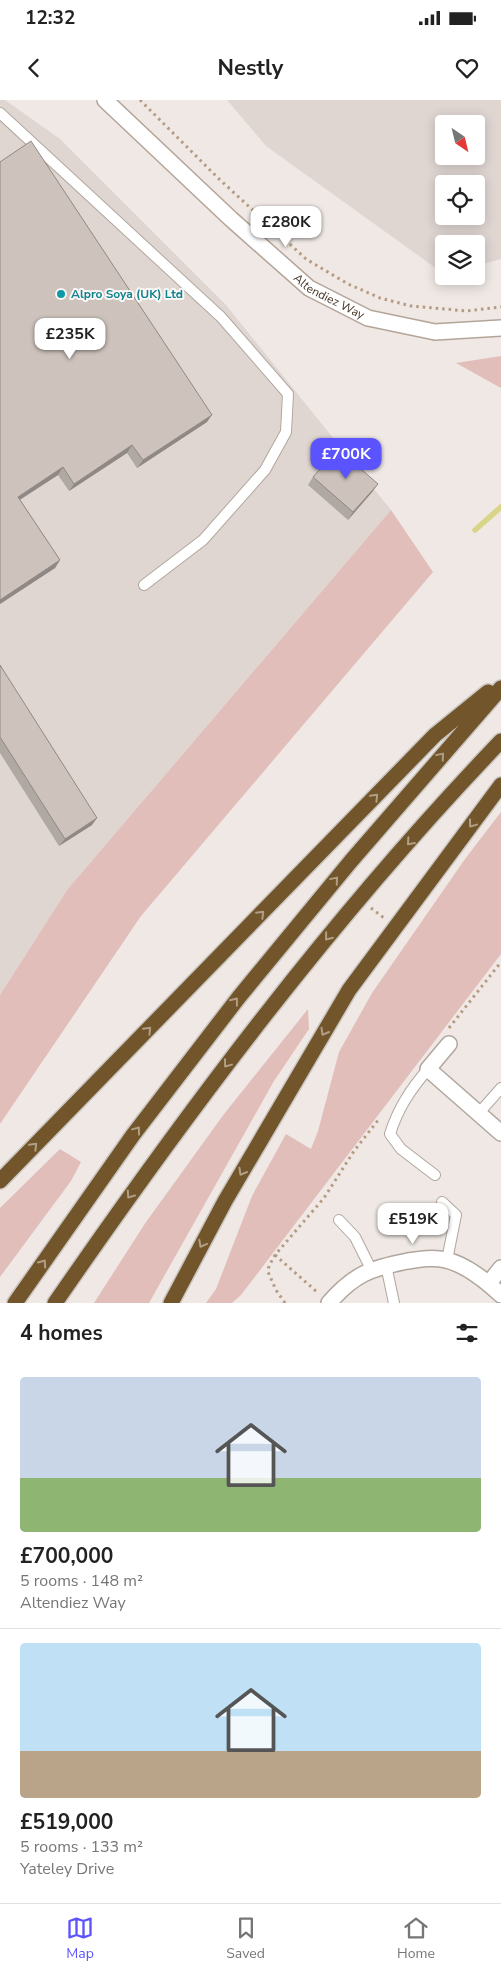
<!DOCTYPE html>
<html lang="en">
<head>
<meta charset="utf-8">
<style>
  :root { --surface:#fff; --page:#f6f6f6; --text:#222; --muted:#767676; --line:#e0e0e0; --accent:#5b53fe }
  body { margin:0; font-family:"Nunito Sans",sans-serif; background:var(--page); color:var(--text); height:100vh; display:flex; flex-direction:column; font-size:19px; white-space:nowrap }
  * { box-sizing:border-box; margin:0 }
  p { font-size:16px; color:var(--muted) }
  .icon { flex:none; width:28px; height:28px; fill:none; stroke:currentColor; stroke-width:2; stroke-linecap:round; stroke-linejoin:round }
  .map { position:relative; height:1203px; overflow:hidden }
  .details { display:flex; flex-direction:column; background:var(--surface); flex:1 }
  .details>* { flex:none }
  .needle { width:32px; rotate:145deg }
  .tools { position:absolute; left:435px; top:15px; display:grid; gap:10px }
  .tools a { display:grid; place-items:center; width:50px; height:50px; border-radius:5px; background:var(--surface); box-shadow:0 2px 12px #0003; font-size:25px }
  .price { position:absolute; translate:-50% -42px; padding:0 11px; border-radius:10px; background:#fff; color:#222; font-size:16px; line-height:32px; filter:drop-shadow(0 1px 2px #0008) }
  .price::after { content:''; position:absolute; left:50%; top:30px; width:15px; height:11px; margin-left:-8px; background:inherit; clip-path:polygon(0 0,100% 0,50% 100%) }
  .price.active { background:var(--accent); color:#fff }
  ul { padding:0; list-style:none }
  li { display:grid; align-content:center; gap:10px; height:265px; padding:0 20px }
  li+li { border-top:1px solid var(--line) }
  li span { display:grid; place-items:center; height:155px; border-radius:5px; color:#555 }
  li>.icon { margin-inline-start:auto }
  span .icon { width:90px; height:90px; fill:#fffc; stroke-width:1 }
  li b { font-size:21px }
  h2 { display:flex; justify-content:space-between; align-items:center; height:60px; padding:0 20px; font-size:21px }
  .status { display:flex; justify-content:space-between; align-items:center; height:35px; padding:0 25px; background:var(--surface); direction:ltr }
  .status svg { height:14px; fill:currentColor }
  header { display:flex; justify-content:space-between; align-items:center; height:65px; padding:0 20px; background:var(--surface); font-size:22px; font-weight:700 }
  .dock { display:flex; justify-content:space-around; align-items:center; height:70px; border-top:1px solid var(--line); background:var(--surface); font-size:14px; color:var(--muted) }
  .dock a { display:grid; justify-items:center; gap:2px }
  .dock .active { color:var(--accent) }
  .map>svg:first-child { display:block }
</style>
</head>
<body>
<div class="status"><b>12:32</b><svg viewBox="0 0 49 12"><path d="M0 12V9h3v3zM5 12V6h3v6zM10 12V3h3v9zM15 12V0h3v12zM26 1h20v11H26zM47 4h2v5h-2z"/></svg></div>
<header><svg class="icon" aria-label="back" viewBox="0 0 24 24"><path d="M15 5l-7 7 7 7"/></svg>Nestly<svg class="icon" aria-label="heart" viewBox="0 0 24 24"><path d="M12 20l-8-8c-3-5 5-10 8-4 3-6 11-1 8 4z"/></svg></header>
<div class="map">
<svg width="501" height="1203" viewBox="0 0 501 1203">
  <rect width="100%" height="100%" fill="#efe8e4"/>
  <path fill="#dfd6d2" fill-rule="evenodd" d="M0,0H5L60,39L226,205L391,410L67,790L0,895Z
    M227,0H501V159L476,166V144H444V174L266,46ZM444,24H476V56H444ZM444,84H476V116H444Z"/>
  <path fill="#e2bebb" d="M501,256V288L456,263Z
    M391,410L433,472L141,816L0,1024V895L67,790Z
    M501,712V854L241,1195L232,1203H206L216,1189L252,1096L286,1034L311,1049L318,1031L339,952L372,893L465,759Z
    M308,909L309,929L274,981L149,1203H94L146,1122L224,1014Z
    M60,1049L81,1062L71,1081L0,1177V1108Z"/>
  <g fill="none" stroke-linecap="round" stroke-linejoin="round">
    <path stroke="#d8d588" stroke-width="5.5" d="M475,430L501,407"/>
    <g stroke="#b1a79e" stroke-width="12">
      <path id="lane" d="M0,13L221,217L288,294L286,332L265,370L203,440L144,485
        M428,969C411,989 398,1008 390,1034L401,1049L435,1075
        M479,1013L501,988
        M442,1102L456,1115L447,1160
        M339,1120L355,1137L371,1169
        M386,1165L394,1203"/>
    </g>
    <g stroke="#b1a79e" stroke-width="18">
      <path id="street" d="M449,944L428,969L501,1033
        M489,1183L501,1168
        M329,1203C354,1174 371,1168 408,1161C421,1159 434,1157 446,1160C467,1165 486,1181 501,1195"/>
    </g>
    <g stroke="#b4a598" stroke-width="18">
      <g id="secondary">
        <path id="s1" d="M105,0L231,119L309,188L368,218L435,232L501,228"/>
      </g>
    </g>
    <g stroke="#cac6c1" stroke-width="18">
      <path id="highway" d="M0,1081L435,635L488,592
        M15,1203L133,1035L239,897L351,761L501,588
        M55,1203C191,1006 335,814 501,641
        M171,1203L225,1101L349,890L501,685"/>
    </g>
    <path stroke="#b59b82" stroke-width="3" stroke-dasharray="2.5 4" stroke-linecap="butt" d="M140,0L218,78L306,159L348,184L380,198L411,206L467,211L501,207
      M371,808L384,818
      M449,928L501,862
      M275,1155L317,1192
      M285,1203L276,1190L268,1172L269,1166L275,1155L324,1098L354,1051L379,1019"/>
    <use href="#lane" stroke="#fff" stroke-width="10"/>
    <use href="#street" stroke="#fff" stroke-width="15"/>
    <use href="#secondary" stroke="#fff" stroke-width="15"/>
    <use href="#highway" stroke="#72552a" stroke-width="15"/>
  </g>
  <path fill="#b0a8a2" d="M0,62L207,322L137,368L127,353L69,391L58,375L20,400L60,460L55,468L0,504Z
    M313,377L373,391L348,420L308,385Z
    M0,565L92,725L59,746L0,653Z"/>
  <path fill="#908884" d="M212,315L207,322L137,368L143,360Z
    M132,345L127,353L69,391L74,384Z
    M63,367L58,375L13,404L18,397Z
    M378,384L373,391L348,420L353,412Z
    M60,460L55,468L0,504V500Z
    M97,718L92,725L59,746L65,739Z"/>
  <path fill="#cdc3bc" stroke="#908884" d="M31,41L212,315L143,360L132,345L74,384L63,367L18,397L60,460L0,500V62Z
    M338,349L378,384L353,412L313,377Z
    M0,565L97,718L65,739L0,637Z"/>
  <defs><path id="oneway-chevron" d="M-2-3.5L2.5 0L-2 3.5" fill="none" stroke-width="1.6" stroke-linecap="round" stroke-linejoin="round" transform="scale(1.25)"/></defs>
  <g stroke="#b09e85">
    <use href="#oneway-chevron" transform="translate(441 656) rotate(-50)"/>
    <use href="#oneway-chevron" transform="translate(375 697) rotate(-46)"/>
    <use href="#oneway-chevron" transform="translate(472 724) rotate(127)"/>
    <use href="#oneway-chevron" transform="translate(410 742) rotate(132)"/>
    <use href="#oneway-chevron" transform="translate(335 780) rotate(-50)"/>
    <use href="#oneway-chevron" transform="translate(261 814) rotate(-45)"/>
    <use href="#oneway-chevron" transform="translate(328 837) rotate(129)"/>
    <use href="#oneway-chevron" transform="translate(235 901) rotate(-52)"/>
    <use href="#oneway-chevron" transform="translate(148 930) rotate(-46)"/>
    <use href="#oneway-chevron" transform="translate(324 932) rotate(120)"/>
    <use href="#oneway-chevron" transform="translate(227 964) rotate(127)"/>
    <use href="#oneway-chevron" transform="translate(137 1030) rotate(-53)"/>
    <use href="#oneway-chevron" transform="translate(34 1046) rotate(-46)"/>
    <use href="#oneway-chevron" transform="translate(242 1072) rotate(120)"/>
    <use href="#oneway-chevron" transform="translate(130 1095) rotate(125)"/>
    <use href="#oneway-chevron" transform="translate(202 1144) rotate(118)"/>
    <use href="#oneway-chevron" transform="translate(43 1163) rotate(-55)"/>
  </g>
  <circle fill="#0f9aa8" stroke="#fbf7f5" stroke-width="2" cx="61" cy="194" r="5"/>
  <g text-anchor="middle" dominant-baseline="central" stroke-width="4" stroke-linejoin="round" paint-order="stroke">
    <g font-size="12" font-weight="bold" fill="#0d838f" stroke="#fbf7f5" text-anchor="start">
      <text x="71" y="194">Alpro Soya (UK) Ltd</text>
    </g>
    <g font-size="12" fill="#433321" stroke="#fbf7f5">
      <text stroke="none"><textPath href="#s1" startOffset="299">Altendiez Way</textPath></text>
    </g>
  </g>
</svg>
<div class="tools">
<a><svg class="needle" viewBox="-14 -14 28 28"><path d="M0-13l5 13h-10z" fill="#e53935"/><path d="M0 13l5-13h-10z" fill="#767676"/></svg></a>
<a><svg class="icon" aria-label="locate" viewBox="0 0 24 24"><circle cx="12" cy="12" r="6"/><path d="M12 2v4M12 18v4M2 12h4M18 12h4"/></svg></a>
<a><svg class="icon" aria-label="layers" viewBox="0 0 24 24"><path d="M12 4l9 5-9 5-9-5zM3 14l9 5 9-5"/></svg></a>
</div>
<b class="price" style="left:286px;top:148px">£280K</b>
<b class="price" style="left:70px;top:260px">£235K</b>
<b class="price active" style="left:346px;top:380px">£700K</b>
<b class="price" style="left:413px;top:1145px">£519K</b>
</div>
<section class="details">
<h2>4 homes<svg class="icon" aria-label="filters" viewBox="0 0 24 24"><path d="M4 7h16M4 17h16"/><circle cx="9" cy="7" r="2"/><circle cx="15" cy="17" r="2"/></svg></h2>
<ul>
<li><span style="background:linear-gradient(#c9d6e8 65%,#8fb573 0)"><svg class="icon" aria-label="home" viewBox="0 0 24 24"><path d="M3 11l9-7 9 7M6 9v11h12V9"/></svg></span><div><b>£700,000</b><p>5 rooms · 148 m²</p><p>Altendiez Way</p></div></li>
<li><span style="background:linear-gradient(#bfe0f5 70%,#b9a48a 0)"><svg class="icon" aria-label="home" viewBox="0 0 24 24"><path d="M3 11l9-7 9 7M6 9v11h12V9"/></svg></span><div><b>£519,000</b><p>5 rooms · 133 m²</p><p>Yateley Drive</p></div></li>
</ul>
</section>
<nav class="dock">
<a class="active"><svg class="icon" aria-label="map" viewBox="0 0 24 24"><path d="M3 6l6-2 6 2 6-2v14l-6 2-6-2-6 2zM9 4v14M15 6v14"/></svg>Map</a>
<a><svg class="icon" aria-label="saved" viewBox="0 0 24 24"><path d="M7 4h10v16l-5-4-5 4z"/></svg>Saved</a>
<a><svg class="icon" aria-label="home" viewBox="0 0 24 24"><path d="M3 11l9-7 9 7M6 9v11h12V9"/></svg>Home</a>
</nav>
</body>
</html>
